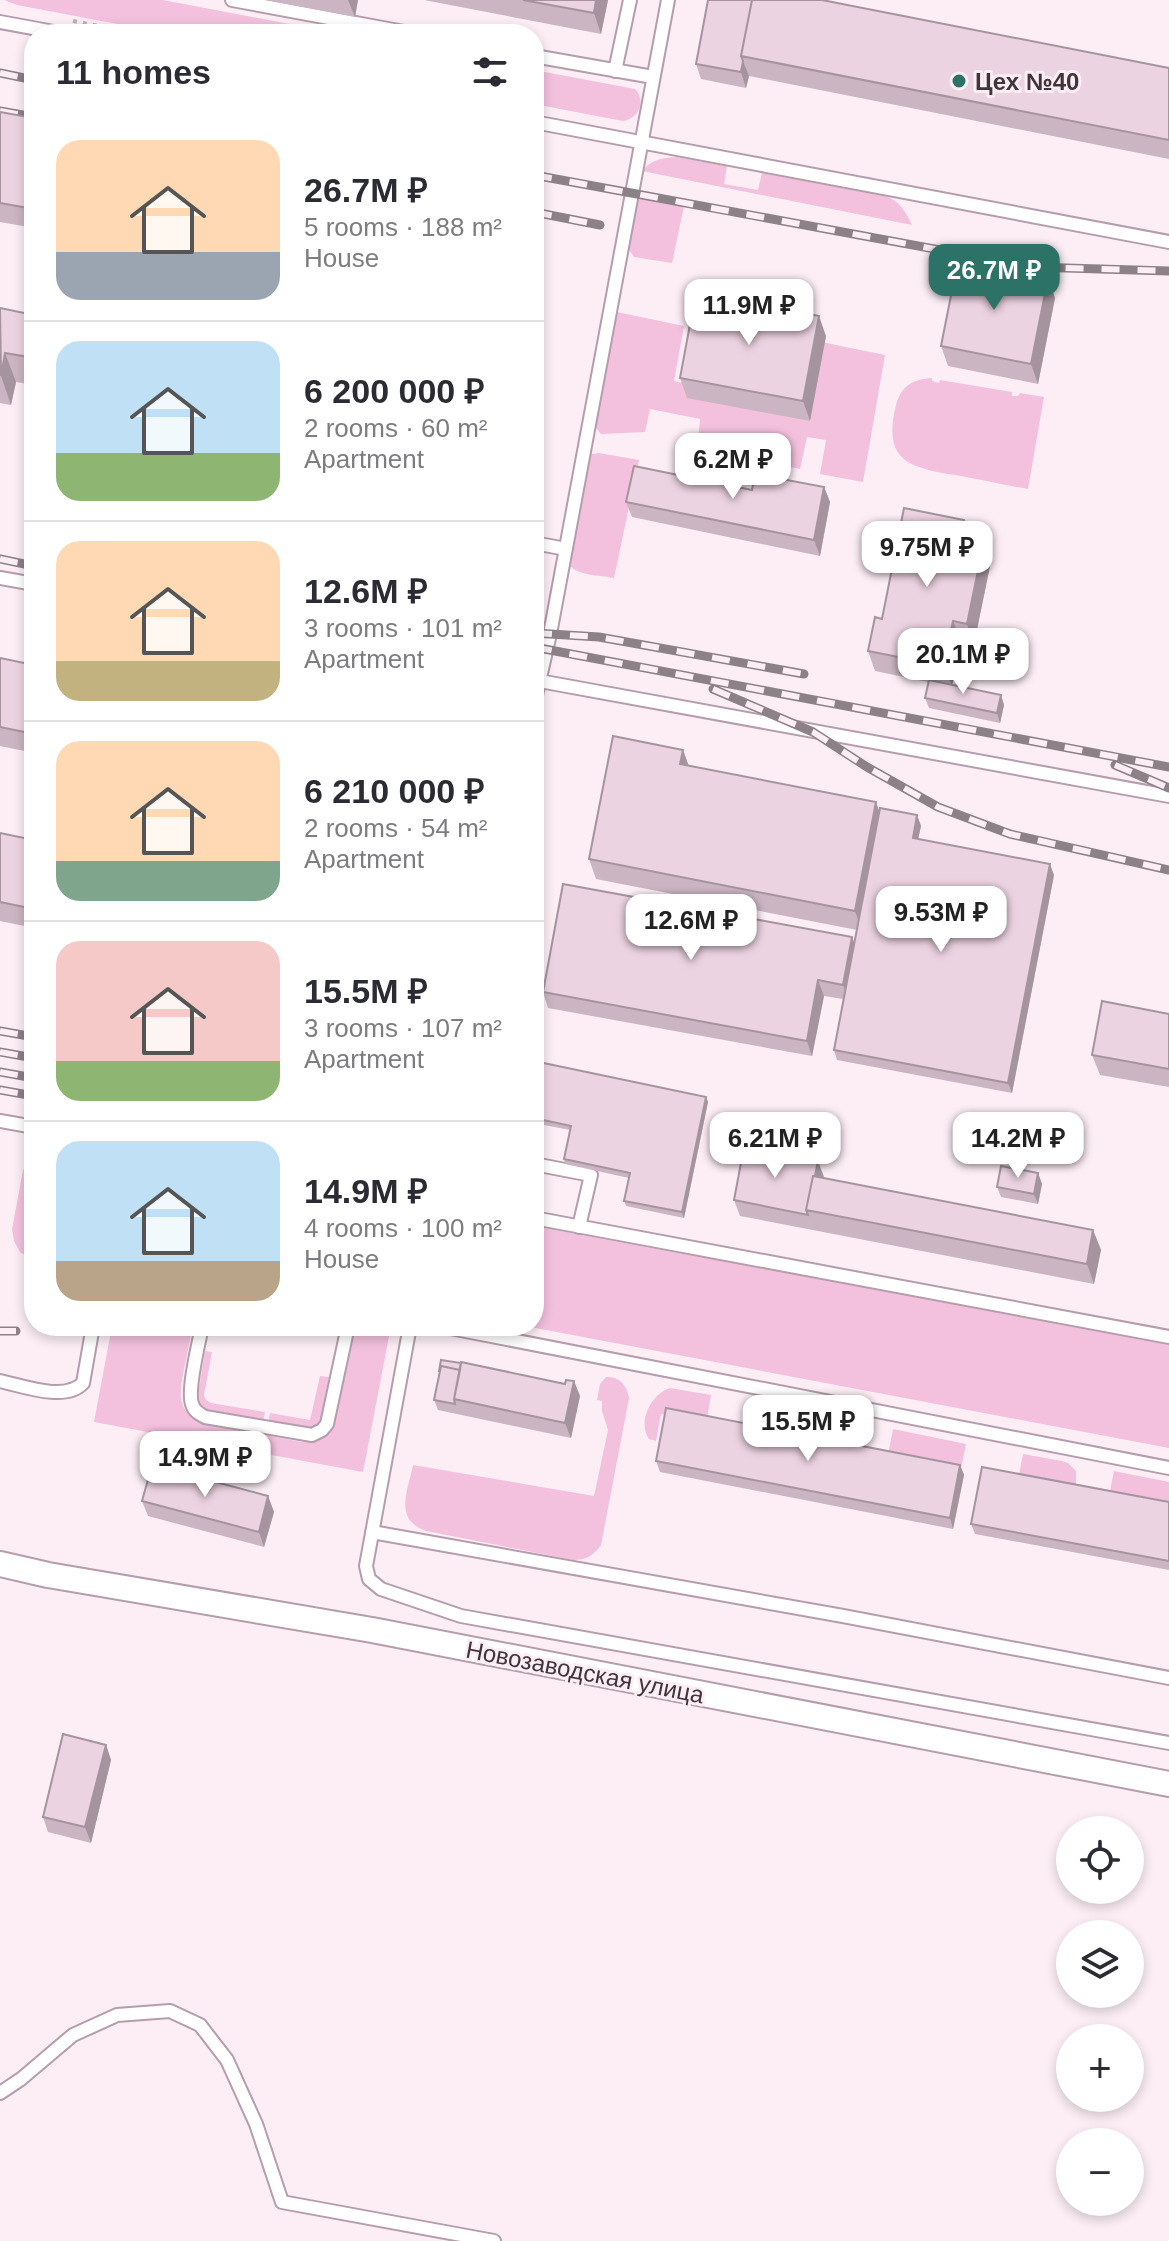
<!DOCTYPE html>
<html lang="en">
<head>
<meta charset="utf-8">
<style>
  :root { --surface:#fff; --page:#f2f2f3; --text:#2b2b33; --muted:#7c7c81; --line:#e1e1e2; --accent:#2c7266 }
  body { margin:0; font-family:Arial,sans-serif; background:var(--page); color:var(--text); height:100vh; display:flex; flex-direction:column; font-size:30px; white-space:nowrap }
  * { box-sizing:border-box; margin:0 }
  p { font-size:26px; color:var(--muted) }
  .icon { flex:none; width:44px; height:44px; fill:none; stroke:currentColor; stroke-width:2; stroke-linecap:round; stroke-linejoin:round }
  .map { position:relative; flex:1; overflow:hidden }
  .sheet { position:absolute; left:24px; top:24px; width:520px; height:1312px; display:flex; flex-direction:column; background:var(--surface); border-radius:32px; box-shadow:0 4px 12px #0003 }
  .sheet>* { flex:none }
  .buttons { position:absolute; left:1056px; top:1816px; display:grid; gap:16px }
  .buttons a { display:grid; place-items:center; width:88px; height:88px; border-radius:50%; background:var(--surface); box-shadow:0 4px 12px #0003; font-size:40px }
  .price { position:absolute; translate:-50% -68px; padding:0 18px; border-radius:16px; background:#fff; color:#222; font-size:26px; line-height:52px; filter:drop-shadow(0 2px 4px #0008) }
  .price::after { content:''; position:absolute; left:50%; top:48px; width:24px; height:18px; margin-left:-12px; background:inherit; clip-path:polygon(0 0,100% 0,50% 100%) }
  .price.selected { background:var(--accent); color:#fff }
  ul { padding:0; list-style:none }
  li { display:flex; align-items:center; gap:24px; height:200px; padding:0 32px }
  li+li { border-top:2px solid var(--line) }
  li span { display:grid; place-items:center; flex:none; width:224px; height:160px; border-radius:24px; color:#555 }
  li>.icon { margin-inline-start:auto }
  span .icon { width:96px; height:96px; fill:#fffc; stroke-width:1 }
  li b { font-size:34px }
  h2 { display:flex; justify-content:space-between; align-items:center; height:96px; padding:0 32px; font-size:34px }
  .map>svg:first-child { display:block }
</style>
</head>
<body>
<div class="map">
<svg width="1169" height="2241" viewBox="0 0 1169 2241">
  <rect width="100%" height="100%" fill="#fdeef6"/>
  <path fill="#f3c1de" d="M4,0H163L342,34H170L17,5Z
    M534,70L635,89C647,101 638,119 623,121L534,104Z
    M677,157L727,166L724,184L758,190L762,173L885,196C900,201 906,212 912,225L642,171C652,159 662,158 677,157Z
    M638,197L684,206L672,263L634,257L627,247Z
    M617,312L684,326L674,381L794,406L807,339L885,355L863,482L820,474L826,440L807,437L800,469L707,449C696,438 699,432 700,419L650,409L645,432L601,434L596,428L595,422Z
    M932,378V381L939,383L940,380L1012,392V396H1018L1020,393L1044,397L1028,489C1005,485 983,480 961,476C914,468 881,465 896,405C901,386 913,379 932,378Z
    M599,453L639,460L614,578C599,575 578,576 568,564L587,458L592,454Z
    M34,1155V1178L25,1234L34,1237V1261L20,1252L14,1241L12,1229L23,1170Z
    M534,1226L688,1255L700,1251L1169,1337V1448L525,1326H534Z
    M112,1326H193C190,1339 188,1351 185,1364C180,1391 174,1410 203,1424L302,1442L314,1441L331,1429L354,1326H391L363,1472L94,1422Z
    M205,1351L212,1352L204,1395L206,1400L211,1403L265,1412L263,1422L207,1412C200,1407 197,1403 198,1395Z
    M320,1376L329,1377L320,1423L316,1427L310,1429L268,1423L270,1413L310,1420Z
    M606,1377C619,1376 627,1385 629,1398L601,1545C593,1556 586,1560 573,1560L426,1531C393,1519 408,1491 413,1465L594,1496L608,1430L602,1411V1401L597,1400L600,1384Z
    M670,1388L711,1395L707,1419L689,1420L661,1414L656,1441L649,1439C637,1422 651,1394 670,1388Z
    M802,1413L849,1423L856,1434V1449L797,1437Z
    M893,1429L966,1444L961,1469L888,1455Z
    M1023,1454L1062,1461L1068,1463L1076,1471V1490L1018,1480Z
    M1114,1471L1169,1482V1508L1109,1496Z"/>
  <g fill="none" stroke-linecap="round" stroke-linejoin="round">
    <g stroke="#b59dab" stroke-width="16">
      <path id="service" d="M232,0L415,34
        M0,22L65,34
        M534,56L653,77
        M615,71L630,0
        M534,122L1169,242
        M534,543L566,549
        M0,578L34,584
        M534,680L1169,796
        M534,704L550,634L668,0
        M0,1121L34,1127
        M534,1164L591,1175L579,1227
        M534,1218L1169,1337
        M202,1326C199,1343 187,1389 192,1404C194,1411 199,1414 205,1417L312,1435L322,1430L327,1424L348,1326
        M410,1326L366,1566L369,1579L381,1589L461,1616L1169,1743
        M440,1326L1169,1468
        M0,1381C23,1386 65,1402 83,1383L93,1326
        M372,1532L843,1616L1169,1678
        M0,2093L21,2079L73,2035L117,2015L170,2011L200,2025L227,2060L256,2124L282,2202L494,2241"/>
    </g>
    <g stroke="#b59dab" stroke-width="28">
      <path id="minor" d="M0,1564L48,1575L372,1630L1169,1784"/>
    </g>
    <path stroke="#beb1b8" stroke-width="4" stroke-dasharray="4 6" stroke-linecap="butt" d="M73,21L142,34"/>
    <use href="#service" stroke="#fff" stroke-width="12"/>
    <use href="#minor" stroke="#fff" stroke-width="24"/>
    <g stroke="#8d8188" stroke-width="9">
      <path id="rail" d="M0,73L34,80
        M0,111L34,117
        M534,175L1032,267L1169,271
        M534,212L600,225
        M0,559L34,566
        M534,633L599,637L804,674
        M534,647L1169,767
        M713,689L813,732L867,767L938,807L1010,834L1169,870
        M1115,765L1169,788
        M0,1031L34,1037
        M0,1052L34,1058
        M0,1072L34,1078
        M0,1090L34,1096
        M0,1331H16"/>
    </g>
    <use href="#rail" stroke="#fdeef6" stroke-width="6" stroke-dasharray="18" stroke-linecap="butt"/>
  </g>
  <path fill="#cbb5c2" d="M266,0H358L355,17Z
    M424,0H608L601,34Z
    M708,0L1169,68V159L749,76L746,88L701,79L696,64Z
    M0,112L34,118V228L0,222Z
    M1048,278L1055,298L1038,384L948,366L941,346Z
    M0,308L34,315V385L16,382L11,405L0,403Z
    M826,336L810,421L687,398L680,378Z
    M824,487L830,502L820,556L632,517L626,502L752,490Z
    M964,520L971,540V544L983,546L990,566L974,644L961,641L952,685L1001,695L1004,705L1000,723L929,708L925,698L928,682L875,671L868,651L882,619Z
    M0,658L34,665V753L0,746Z
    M683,750L689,766L879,812L917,815L921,826L918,839L1054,875L1012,1093L837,1060L834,1050L843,999L824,996L812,1056L548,1008L543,992L854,942L857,930L596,879L589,859Z
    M0,833L34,840V928L0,921Z
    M1169,1014V1087L1100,1075L1092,1055Z
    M534,1061L706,1097L708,1102L684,1218L626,1206L624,1201L629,1178L565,1164L564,1159L570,1130L534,1123Z
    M1038,1173L1042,1184L1038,1204L1001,1197L997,1187Z
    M824,1177V1178L1093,1230L1101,1250L1094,1284L740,1216L734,1200Z
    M439,1371L565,1384L574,1381L580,1396L571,1438L438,1410L434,1400L440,1373Z
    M656,1461L960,1465L964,1475L953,1529L660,1472Z
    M268,1496L274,1512L264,1547L148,1516L142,1501Z
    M1169,1502V1570L975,1534L971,1524Z
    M106,1745L111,1760L91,1843L48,1832L43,1817Z"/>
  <path fill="#a5949e" d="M348,0H358L355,17Z
    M596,0H608L601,34L594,13Z
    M743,61L749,76L746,88L741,72Z
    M535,207L542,227L534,269V210Z
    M1048,278L1055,298L1038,384L1031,364Z
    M819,316L826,336L810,421L803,401Z
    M5,353L16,382L11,405L1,376Z
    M824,487L830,502L820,556L814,540Z
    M964,520L971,540L967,562L960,542Z
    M983,546L990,566L974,644L967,624Z
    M953,621L961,641L952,686L944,666Z
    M1001,695L1004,705L1000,723L997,713Z
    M683,750L690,770L680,764Z
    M876,802L883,822L862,931L855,911Z
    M917,815L921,826L916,849L913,838Z
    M1050,864L1054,875L1012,1093L1008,1083Z
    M852,937L858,952L849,1000L843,985Z
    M818,980L824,996L812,1056L807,1041Z
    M706,1097L708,1102L684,1218L682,1212Z
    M818,1161L824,1177L817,1212L809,1211Z
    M1038,1173L1042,1184L1038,1204L1034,1194Z
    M1093,1230L1101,1250L1094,1284L1087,1264Z
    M574,1381L580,1396L571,1438L565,1423Z
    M960,1465L964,1475L953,1529L950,1518Z
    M268,1496L274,1512L264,1547L259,1532Z
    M106,1745L111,1760L91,1843L85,1827Z"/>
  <path fill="#ecd3e1" stroke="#a5949e" stroke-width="2" d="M523,0H596L594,13Z
    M708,0H752L741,56L743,61L741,72L696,64Z
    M752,0H822L1169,68V140L741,56Z
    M0,112L34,118V209L0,203Z
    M958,260L1048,278L1031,364L941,346Z
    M696,292L819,316L803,401L680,378Z
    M0,308L34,315V358L5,353L1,376Z
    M634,466L752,490L755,474L824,487L814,540L626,502Z
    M904,508L964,520L960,542L983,546L967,624L953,621L944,666L868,651L875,617L882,619Z
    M0,658L34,665V734L0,727Z
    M929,680L1001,695L997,713L925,698Z
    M613,736L683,750L680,764L876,802L855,911L589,859Z
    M880,808L917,815L913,838L1050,864L1008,1083L834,1050Z
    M0,833L34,840V909L0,902Z
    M563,884L852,937L843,985L818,980L807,1041L543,992Z
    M1102,1001L1169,1014V1069L1092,1055Z
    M534,1061L706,1097L682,1212L624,1201L630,1173L564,1159L571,1126L534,1118Z
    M744,1147L818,1161L815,1176H813L806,1210L808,1215L734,1200Z
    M1001,1166L1038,1173L1034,1194L997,1187Z
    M813,1176L1093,1230L1087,1264L806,1210Z
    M441,1360L461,1363L460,1370L441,1366L440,1371H439Z
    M461,1362L565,1384L566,1380L574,1381L565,1423L454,1399Z
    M441,1366L460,1370L454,1399L455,1404L434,1400Z
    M666,1408L960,1465L950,1518L656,1461Z
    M152,1465L268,1496L259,1532L142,1501Z
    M982,1467L1169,1502V1561L971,1524Z
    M63,1734L106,1745L85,1827L43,1817Z"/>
  <circle fill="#2c7266" stroke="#fdeef6" stroke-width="3" cx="959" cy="81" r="8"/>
  <g text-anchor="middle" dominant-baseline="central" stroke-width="6" stroke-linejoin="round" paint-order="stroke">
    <g font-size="24" font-weight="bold" fill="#3f353b" stroke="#fdeef6" text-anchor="start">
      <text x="975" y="81">Цех №40</text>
    </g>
    <g font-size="24" fill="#3f353b" stroke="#fdeef6">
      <text transform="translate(585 1672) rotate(11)">Новозаводская улица</text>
    </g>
  </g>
</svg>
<div class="buttons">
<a><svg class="icon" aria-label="locate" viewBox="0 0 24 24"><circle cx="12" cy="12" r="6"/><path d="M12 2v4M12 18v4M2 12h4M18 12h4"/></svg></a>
<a><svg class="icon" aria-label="layers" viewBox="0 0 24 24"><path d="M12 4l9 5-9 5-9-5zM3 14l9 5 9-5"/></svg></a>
<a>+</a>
<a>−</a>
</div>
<b class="price selected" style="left:994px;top:312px">26.7M ₽</b>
<b class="price" style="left:749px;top:347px">11.9M ₽</b>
<b class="price" style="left:733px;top:501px">6.2M ₽</b>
<b class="price" style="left:927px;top:589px">9.75M ₽</b>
<b class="price" style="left:963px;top:696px">20.1M ₽</b>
<b class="price" style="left:941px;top:954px">9.53M ₽</b>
<b class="price" style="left:691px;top:962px">12.6M ₽</b>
<b class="price" style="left:775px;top:1180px">6.21M ₽</b>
<b class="price" style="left:1018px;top:1180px">14.2M ₽</b>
<b class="price" style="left:808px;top:1463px">15.5M ₽</b>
<b class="price" style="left:205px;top:1499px">14.9M ₽</b>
<section class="sheet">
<h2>11 homes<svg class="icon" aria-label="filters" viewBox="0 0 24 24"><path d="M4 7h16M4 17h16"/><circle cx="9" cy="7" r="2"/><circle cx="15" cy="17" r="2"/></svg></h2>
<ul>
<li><span style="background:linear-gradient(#ffd9b3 70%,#9aa5b1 0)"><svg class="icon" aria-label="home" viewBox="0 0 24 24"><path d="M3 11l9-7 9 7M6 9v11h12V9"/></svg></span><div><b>26.7M ₽</b><p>5 rooms · 188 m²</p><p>House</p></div></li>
<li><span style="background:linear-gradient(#bfe0f5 70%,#8fb573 0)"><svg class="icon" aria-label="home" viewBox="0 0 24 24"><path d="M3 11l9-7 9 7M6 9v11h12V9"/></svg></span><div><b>6 200 000 ₽</b><p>2 rooms · 60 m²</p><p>Apartment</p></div></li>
<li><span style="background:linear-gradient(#ffd9b3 75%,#c2b280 0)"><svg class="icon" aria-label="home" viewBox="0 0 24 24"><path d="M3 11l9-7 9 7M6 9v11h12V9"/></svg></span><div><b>12.6M ₽</b><p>3 rooms · 101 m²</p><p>Apartment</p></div></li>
<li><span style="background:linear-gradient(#ffd9b3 75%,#7fa58c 0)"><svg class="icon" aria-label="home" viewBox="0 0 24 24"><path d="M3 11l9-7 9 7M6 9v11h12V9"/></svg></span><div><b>6 210 000 ₽</b><p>2 rooms · 54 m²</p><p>Apartment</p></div></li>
<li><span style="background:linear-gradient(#f6c9c9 75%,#8fb573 0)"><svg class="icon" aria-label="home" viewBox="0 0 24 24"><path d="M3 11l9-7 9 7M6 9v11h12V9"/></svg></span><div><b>15.5M ₽</b><p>3 rooms · 107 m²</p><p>Apartment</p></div></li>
<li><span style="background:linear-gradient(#bfe0f5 75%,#b9a48a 0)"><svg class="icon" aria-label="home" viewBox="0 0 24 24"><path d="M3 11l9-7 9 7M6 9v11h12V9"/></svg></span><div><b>14.9M ₽</b><p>4 rooms · 100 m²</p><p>House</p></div></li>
</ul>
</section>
</div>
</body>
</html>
